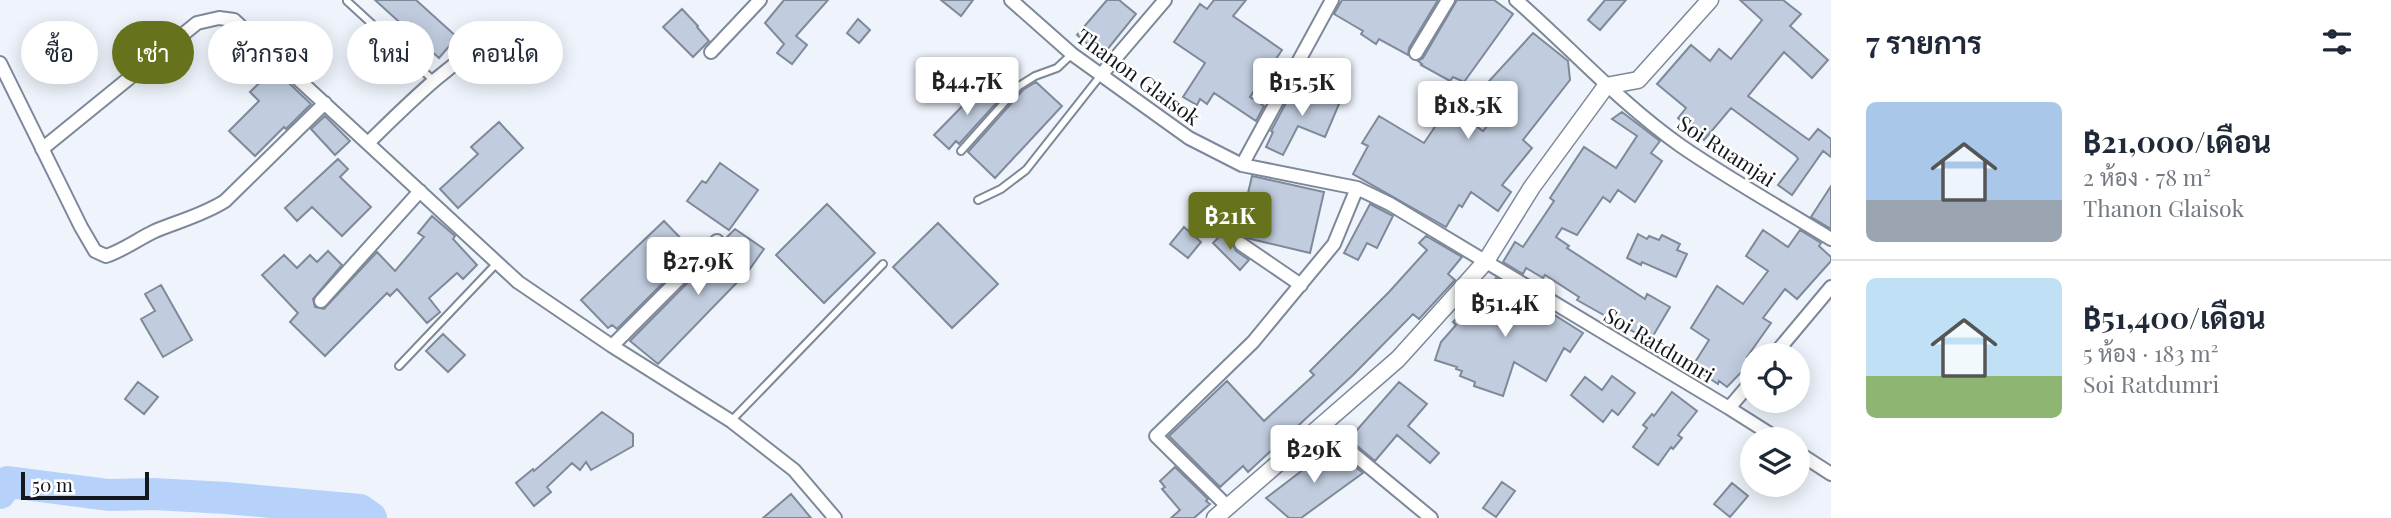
<!DOCTYPE html>
<html lang="th">
<head>
<meta charset="utf-8">
<style>
  :root { --surface:#fff; --page:#f6f6f7; --text:#1f2937; --muted:#747a83; --line:#e0e1e3; --accent:#67721c }
  body { margin:0; font-family:"Playfair Display",Sarabun,serif; background:var(--page); color:var(--text); height:100vh; display:flex; flex-direction:column; font-size:26px; white-space:nowrap }
  * { box-sizing:border-box; margin:0 }
  p { font-size:23px; color:var(--muted) }
  .icon { flex:none; width:38px; height:38px; fill:none; stroke:currentColor; stroke-width:2; stroke-linecap:round; stroke-linejoin:round }
  .map { position:relative; flex:1; overflow:hidden }
  .side { display:flex; flex-direction:column; background:var(--surface); width:560px }
  .side>* { flex:none }
  .banner { position:absolute; left:21px; top:21px; width:665px; height:63px; display:flex; gap:14px }
  .tools { position:absolute; left:1740px; top:343px; display:grid; gap:14px }
  .tools a { display:grid; place-items:center; width:70px; height:70px; border-radius:50%; background:var(--surface); box-shadow:0 4px 18px #0003; font-size:35px }
  .scale { position:absolute; left:21px; bottom:18px; width:128px; box-sizing:border-box; padding-left:7px; border:4px solid #14181e; border-top:0; font-size:19px; line-height:24px; white-space:nowrap; color:#14181e; -webkit-text-stroke:5px #fff; paint-order:stroke }
  .price { position:absolute; translate:-50% -60px; padding:0 16px; border-radius:7px; background:#fff; color:#222; font-size:23px; line-height:46px; filter:drop-shadow(0 2px 4px #0008) }
  .price::after { content:''; position:absolute; left:50%; top:42px; width:21px; height:16px; margin-left:-10px; background:inherit; clip-path:polygon(0 0,100% 0,50% 100%) }
  .price.active { background:var(--accent); color:#fff }
  ul { padding:0; list-style:none }
  li { display:flex; align-items:center; gap:21px; height:175px; padding:0 35px }
  li+li { border-top:2px solid var(--line) }
  li span { display:grid; place-items:center; flex:none; width:196px; height:140px; border-radius:10px; color:#555 }
  li>.icon { margin-inline-start:auto }
  span .icon { width:84px; height:84px; fill:#fffc; stroke-width:1 }
  li b { font-size:30px }
  h2 { display:flex; justify-content:space-between; align-items:center; height:84px; padding:0 35px; font-size:30px }
  .pill { padding:0 24px; border-radius:32px; background:var(--surface); box-shadow:0 4px 18px #0003; font-size:24px; line-height:63px }
  .pill.active { background:var(--accent); color:#fff }
  main { display:flex; flex:1; min-height:0 }
  .map>svg:first-child { display:block }
</style>
</head>
<body>
<main>
<div class="map">
<svg width="1831" height="518" viewBox="0 0 1831 518">
  <rect width="100%" height="100%" fill="#eff4fc"/>
  <g fill="none" stroke-linecap="round" stroke-linejoin="round">
    <path stroke="#b6d2fa" stroke-width="32" d="M0,493L8,482L109,495L154,494L226,498L360,510L371,518"/>
  </g>
  <path fill="#c1cddf" stroke="#7e8999" stroke-width="2" d="M375,0H416L457,37L439,58Z
    M784,0H828L796,36L807,45L792,64L777,53L784,44L765,23Z
    M941,0H973L961,16Z
    M1107,0H1119L1136,14L1102,56L1077,35Z
    M1214,0H1246L1233,16L1282,50L1250,97L1264,106L1256,121L1214,93L1207,104L1200,99L1197,105L1183,97L1205,63L1174,42L1200,4L1207,9Z
    M1342,0H1438L1409,48L1408,55L1379,39L1376,44L1361,34L1363,31L1334,14Z
    M1457,0H1494L1513,14L1464,82L1453,77L1450,81L1421,65L1422,64L1418,61L1423,58Z
    M1605,0H1626L1600,30L1588,20Z
    M1740,0H1783L1801,14L1790,26L1828,60L1812,78L1784,52L1748,96L1809,140L1818,129L1831,139V157L1823,151L1792,195L1778,185L1798,159L1796,156L1731,108L1704,140L1678,118L1686,108L1657,84L1691,45L1710,61L1719,49L1731,59L1762,20Z
    M682,9L698,26L697,27L709,41L693,57L663,27Z
    M858,19L870,30L859,43L847,33Z
    M1533,33L1568,61L1570,80L1523,140L1532,148L1502,185L1511,192L1498,211L1471,192L1462,207L1459,205L1446,227L1353,174L1368,146L1362,143L1379,116L1424,143L1449,106L1483,131L1502,107L1481,97L1483,93L1480,91Z
    M510,38L539,66L530,75L499,45Z
    M274,69L311,104L286,129L284,127L255,156L229,131L259,101L250,92Z
    M1036,82L1062,106L995,178L968,152L1023,90Z
    M984,84L1000,99L959,144L956,141L949,149L934,135Z
    M1295,86L1314,97L1316,94L1339,104L1325,137L1298,126L1283,155L1266,147L1273,132L1271,131Z
    M1622,112L1660,141L1651,153L1662,161L1635,202L1618,190L1610,202L1603,197L1577,235L1562,228L1556,237L1569,246L1567,248L1645,299L1647,294L1670,307L1650,341L1577,300L1579,297L1545,275L1543,278L1526,268L1523,274L1503,262L1515,242L1523,247L1554,201L1550,198L1584,147L1616,168L1637,136L1612,119Z
    M325,116L350,141L335,155L311,129Z
    M499,122L523,148L458,208L440,189L478,154L471,147Z
    M338,159L348,169L340,177L371,207L342,236L312,207L297,221L285,208Z
    M720,163L758,190L729,230L687,201L702,181L706,183Z
    M1252,176L1324,192L1310,253L1238,236Z
    M1831,186V229L1811,217Z
    M827,204L875,253L824,303L776,255Z
    M1370,204L1393,216L1377,248L1367,243L1358,260L1344,253Z
    M432,216L455,236L453,239L477,265L463,279L457,273L429,298L440,312L427,323L397,289L390,296L387,293L325,356L290,322L298,313L262,275L284,255L297,268L310,255L317,262L328,251L342,265L313,299L315,307L324,309L377,252L395,271L424,237L418,233Z
    M664,221L694,252L617,329L612,325L608,328L581,300Z
    M938,223L998,284L952,328L893,267Z
    M1184,227L1201,242L1188,258L1170,244Z
    M735,229L764,249L749,270L658,364L630,341L723,247L725,239Z
    M1763,230L1788,247L1800,230L1821,243L1819,246L1831,257V261L1797,299L1785,289L1763,318L1771,323L1747,357L1752,361L1727,387L1719,381L1718,384L1692,367L1709,340L1691,328L1717,286L1743,304L1768,271L1746,256Z
    M1223,233L1232,243L1236,251L1249,260L1240,270L1213,243Z
    M1638,234L1647,239L1649,236L1659,240L1662,235L1680,244L1677,250L1687,254L1676,277L1642,262L1641,265L1627,258Z
    M1426,236L1462,257L1448,274L1455,280L1419,319L1413,314L1353,375L1248,472L1243,466L1220,487L1169,436L1227,381L1264,421L1314,375L1310,371L1389,292L1427,250L1419,243Z
    M1496,278L1583,333L1570,352L1564,348L1546,381L1514,362L1503,396L1474,386L1475,382L1460,376L1462,371L1456,369L1457,367L1435,360L1441,342L1456,325L1453,322L1472,302L1474,304Z
    M161,285L192,340L163,357L141,319L155,311L145,294Z
    M443,334L465,355L448,372L426,351Z
    M1612,376L1635,393L1618,415L1612,410L1603,422L1571,395L1585,377L1602,390Z
    M138,382L158,397L144,414L125,399Z
    M1399,382L1427,404L1408,426L1439,453L1430,463L1397,435L1375,461L1349,439Z
    M1672,392L1697,411L1678,435L1682,438L1673,449L1671,447L1658,465L1633,447L1647,428L1643,425L1652,414L1654,416Z
    M602,412L633,434V446L591,470L586,462L580,470L572,463L547,487L551,492L534,506L516,483L533,469L534,471Z
    M1329,450L1335,455L1337,452L1363,473L1301,518H1289L1266,498Z
    M1175,467L1208,499L1206,501L1210,504L1194,518H1171L1180,510L1162,489L1165,487L1160,481Z
    M1502,482L1515,491L1496,517L1483,508Z
    M1732,483L1748,496L1730,517L1714,504Z
    M791,494L811,518H763Z"/>
  <g fill="none" stroke-linecap="round" stroke-linejoin="round">
    <g stroke="#7d8899" stroke-width="10">
      <path id="service" d="M347,1L433,80
        M961,151L1019,86L1035,76L1057,68L1072,54
        M978,200L1001,189L1026,170L1101,75
        M399,366L497,263
        M731,421L883,264"/>
    </g>
    <g stroke="#7d8899" stroke-width="16">
      <path id="minor" d="M1011,0L1072,54L1189,138L1242,165L1357,188L1390,204L1729,408L1778,439
        M1516,0C1571,48 1620,103 1681,146C1729,179 1781,208 1831,239
        M711,52L760,0
        M1416,53L1448,0
        M0,63L81,227L95,251L106,256C124,250 138,239 155,231C179,221 203,215 225,201L325,103
        M1101,75L1165,0
        M368,143C410,102 451,60 503,33
        M42,149L197,23L219,18L234,20L518,282L612,346L731,421L794,470L835,518
        M1242,165L1332,0
        M1241,244L1301,285
        M321,301L420,191
        M612,346L717,241
        M1774,355L1831,287
        M1729,408L1752,381
        M1321,427L1431,518
        M1797,452L1831,474
        M1228,507L1156,436L1253,342L1334,244L1357,188"/>
    </g>
    <g stroke="#7d8899" stroke-width="19">
      <path id="tertiary" d="M1215,518L1398,359L1454,297L1486,261L1532,187L1606,86L1638,80L1710,0"/>
    </g>
    <use href="#service" stroke="#fff" stroke-width="6"/>
    <use href="#minor" stroke="#fff" stroke-width="12"/>
    <use href="#tertiary" stroke="#fff" stroke-width="16"/>
  </g>
  <g text-anchor="middle" dominant-baseline="central" stroke-width="5" stroke-linejoin="round" paint-order="stroke">
    <g font-size="21" fill="#14181e" stroke="#fff">
      <text transform="translate(1139 76) rotate(36)">Thanon Glaisok</text>
      <text transform="translate(1727 150) rotate(33)">Soi Ruamjai</text>
      <text transform="translate(1660 344) rotate(31)">Soi Ratdumri</text>
    </g>
  </g>
</svg>
<div class="tools">
<a><svg class="icon" aria-label="locate" viewBox="0 0 24 24"><circle cx="12" cy="12" r="6"/><path d="M12 2v4M12 18v4M2 12h4M18 12h4"/></svg></a>
<a><svg class="icon" aria-label="layers" viewBox="0 0 24 24"><path d="M12 4l9 5-9 5-9-5zM3 14l9 5 9-5"/></svg></a>
</div>
<div class="scale">50 m</div>
<b class="price" style="left:967px;top:117px">฿44.7K</b>
<b class="price" style="left:1302px;top:118px">฿15.5K</b>
<b class="price" style="left:1468px;top:141px">฿18.5K</b>
<b class="price active" style="left:1230px;top:252px">฿21K</b>
<b class="price" style="left:698px;top:297px">฿27.9K</b>
<b class="price" style="left:1505px;top:339px">฿51.4K</b>
<b class="price" style="left:1314px;top:485px">฿29K</b>
<div class="banner">
<a class="pill">ซื้อ</a>
<a class="pill active">เช่า</a>
<a class="pill">ตัวกรอง</a>
<a class="pill">ใหม่</a>
<a class="pill">คอนโด</a>
</div>
</div>
<section class="side">
<h2>7 รายการ<svg class="icon" aria-label="filters" viewBox="0 0 24 24"><path d="M4 7h16M4 17h16"/><circle cx="9" cy="7" r="2"/><circle cx="15" cy="17" r="2"/></svg></h2>
<ul>
<li><span style="background:linear-gradient(#a9c7e8 70%,#9aa5b1 0)"><svg class="icon" aria-label="home" viewBox="0 0 24 24"><path d="M3 11l9-7 9 7M6 9v11h12V9"/></svg></span><div><b>฿21,000/เดือน</b><p>2 ห้อง · 78 m²</p><p>Thanon Glaisok</p></div></li>
<li><span style="background:linear-gradient(#bfe0f5 70%,#8fb573 0)"><svg class="icon" aria-label="home" viewBox="0 0 24 24"><path d="M3 11l9-7 9 7M6 9v11h12V9"/></svg></span><div><b>฿51,400/เดือน</b><p>5 ห้อง · 183 m²</p><p>Soi Ratdumri</p></div></li>
</ul>
</section>
</main>
</body>
</html>
